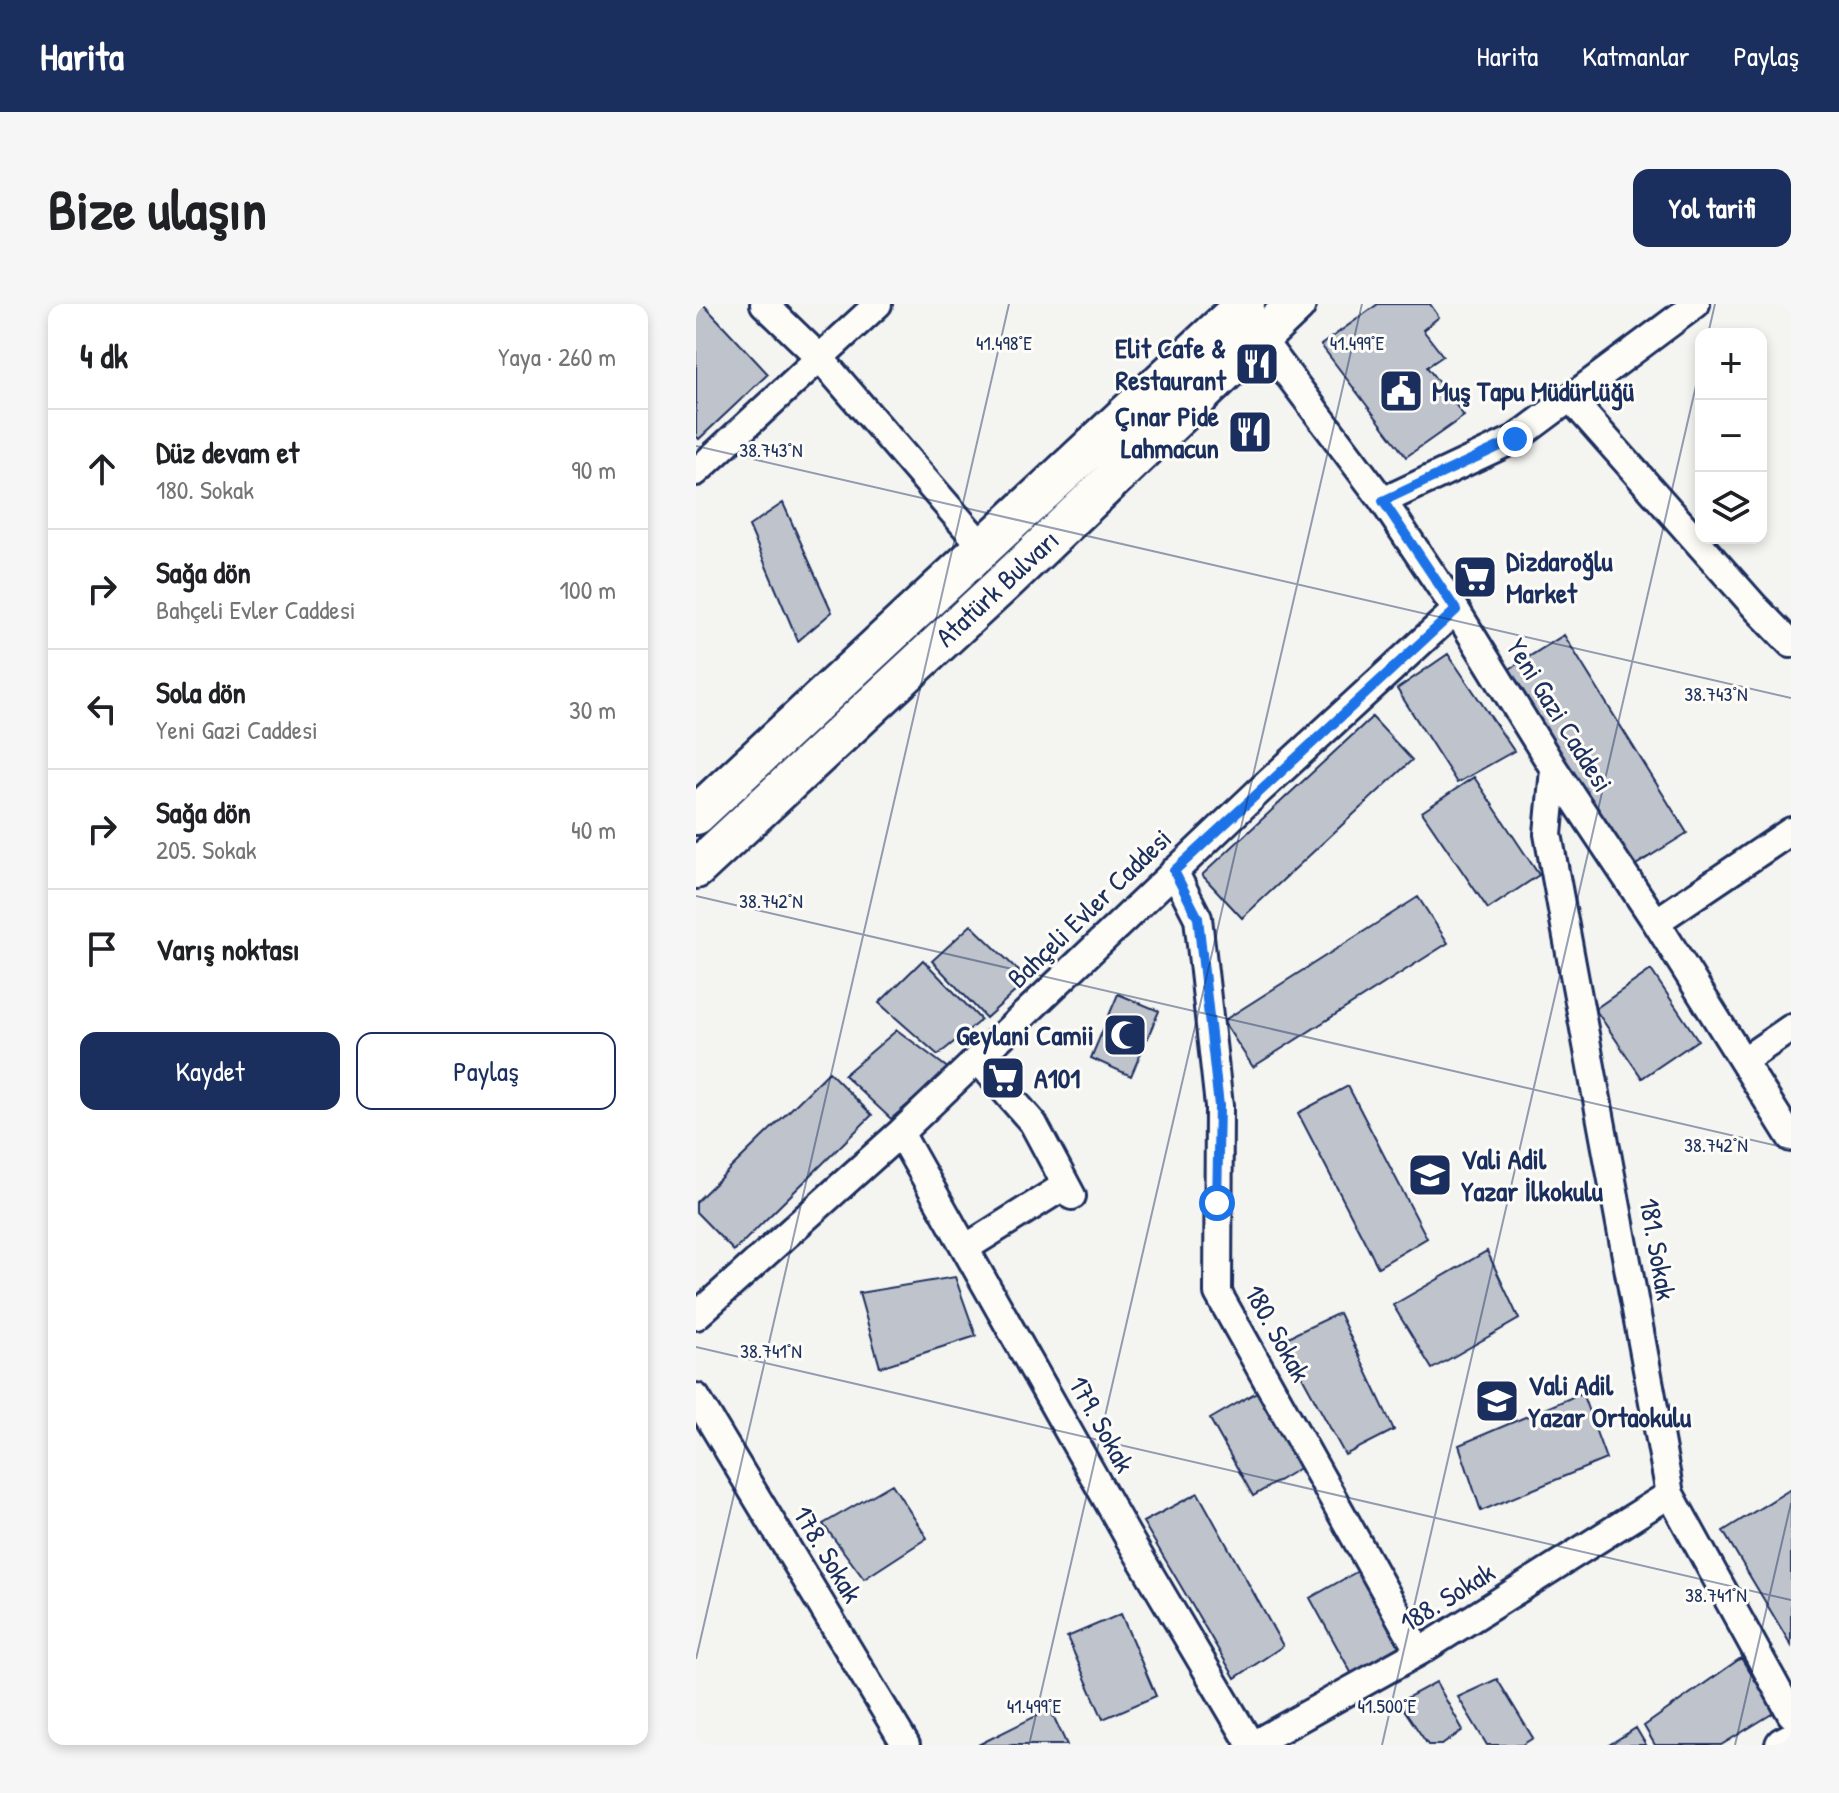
<!DOCTYPE html>
<html lang="tr">
<meta charset="utf-8">
<style>
:root{--surface:#fff;--page:#f6f6f6;--text:#202124;--muted:#757577;--line:#e0e0e0;--accent:#1b2f5e}
body{margin:0;font-family:"Patrick Hand",sans-serif;background:var(--page);color:var(--text)}
.controls{position:absolute;right:24px;top:24px;display:grid;overflow:hidden;border-radius:16px;box-shadow:0 4px 12px #0003}
.controls button{width:72px;height:72px;display:grid;place-items:center;padding:0;border:0;border-bottom:2px solid var(--line);background:var(--surface);color:var(--text);font:40px sans-serif}
.stop{position:absolute;width:24px;height:24px;margin:-18px;border:6px solid #1a73e8;border-radius:50%;background:#fff}
.stop.end{background:#1a73e8;border-color:#fff;box-shadow:0 2px 8px #0008}
.list{margin:0;padding:0;list-style:none}
h2{display:flex;justify-content:space-between;align-items:center;height:104px;margin:0;padding:0 32px;font-size:34px}
h2 small{font-size:26px;font-weight:400;color:var(--muted)}
.list li{display:grid;grid-template-columns:52px 1fr auto;gap:24px;align-items:center;box-sizing:border-box;height:120px;padding:0 32px;border-top:2px solid var(--line)}
.list b{display:block;font-size:30px;white-space:nowrap}
.list p{margin:0;font-size:26px;white-space:nowrap;color:var(--muted)}
.list em{font-size:26px;font-style:normal;color:var(--muted)}
.actions{display:flex;gap:16px;padding:24px 32px}
.actions a{flex:1;padding:18px 0;border:2px solid var(--accent);border-radius:16px;text-align:center;font-size:28px;color:var(--accent)}
.actions .main{background:var(--accent);color:#fff}
.icon{flex:none;width:44px;height:44px;fill:none;stroke:currentColor;stroke-width:2;stroke-linecap:round;stroke-linejoin:round}
.map{position:relative;flex:none;width:1095px;height:1441px;overflow:hidden;border-radius:16px}
header{display:flex;align-items:center;gap:48px;box-sizing:border-box;height:112px;padding:0 40px;background:var(--accent);color:#fff}
header strong{font-size:38px}
nav{display:flex;gap:44px;margin-inline-start:auto;font-size:28px}
.intro{display:flex;align-items:center;justify-content:space-between;box-sizing:border-box;height:192px;padding:0 48px}
h1{margin:0;font-size:56px}
.button{padding:20px 36px;border-radius:16px;background:var(--accent);color:#fff;font-size:28px;font-weight:700}
main{display:flex;gap:48px;padding:0 48px}
aside{flex:1;background:var(--surface);border-radius:16px;box-shadow:0 4px 12px #0003}
.map>svg:first-child{display:block}
</style>
<header>
<strong>Harita</strong>
<nav><a>Harita</a><a>Katmanlar</a><a>Paylaş</a></nav>
</header>
<div class="intro"><h1>Bize ulaşın</h1><a class="button">Yol tarifi</a></div>
<main>
<aside>
<h2>4 dk<small>Yaya · 260 m</small></h2>
<ul class="list">
<li><svg class="icon" aria-label="ahead" viewBox="0 0 24 24"><path d="M12 20V5M6 11l6-6 6 6"/></svg><div><b>Düz devam et</b><p>180. Sokak</p></div><em>90 m</em></li>
<li><svg class="icon" aria-label="right" viewBox="0 0 24 24"><path d="M7 20v-9h11M14 6l5 5-5 5"/></svg><div><b>Sağa dön</b><p>Bahçeli Evler Caddesi</p></div><em>100 m</em></li>
<li><svg class="icon" aria-label="left" viewBox="0 0 24 24"><path d="M17 20v-9H6M10 6l-5 5 5 5"/></svg><div><b>Sola dön</b><p>Yeni Gazi Caddesi</p></div><em>30 m</em></li>
<li><svg class="icon" aria-label="right" viewBox="0 0 24 24"><path d="M7 20v-9h11M14 6l5 5-5 5"/></svg><div><b>Sağa dön</b><p>205. Sokak</p></div><em>40 m</em></li>
<li><svg class="icon" aria-label="arrive" viewBox="0 0 24 24"><path d="M6 21V4h12l-3 4 3 4H6"/></svg><div><b>Varış noktası</b></div></li>
</ul>
<div class="actions"><a class="main">Kaydet</a><a>Paylaş</a></div>
</aside>
<div class="map">
<svg width="1095" height="1441" viewBox="0 0 1095 1441">
<rect width="100%" height="100%" fill="#f4f4f1"/>
<filter id="ink" filterUnits="userSpaceOnUse"><feTurbulence type="fractalNoise" baseFrequency=".0125" numOctaves="2"/><feDisplacementMap in="SourceGraphic" scale="16" xChannelSelector="R" yChannelSelector="G"/><feConvolveMatrix kernelMatrix="1 2 1 2 8 2 1 2 1" color-interpolation-filters="sRGB"/></filter>
<g filter="url(#ink)">
<!-- building -->
<path fill="#bfc3cc" stroke="#1b2f5e" stroke-width="2" d="M0,0H7L72,70L3,135L0,132Z
M682,0H734L743,13L727,26L747,52L731,63L768,112L710,153L625,41Z
M87,199L136,308L102,337L53,222Z
M868,331L991,529L930,567L807,369Z
M752,350L818,447L761,479L701,385Z
M676,413L716,456L546,614L506,571Z
M778,473L843,571L792,605L726,508Z
M722,593L752,639L557,763L527,717Z
M275,621L332,676L290,714L236,657Z
M227,656L285,716L242,751L183,699Z
M955,666L1002,736L946,774L899,705Z
M422,690L463,707L435,772L395,754Z
M201,726L253,765L195,815L148,771Z
M133,768L176,811L38,947L0,908V898Z
M652,782L731,934L682,963L602,809Z
M791,947L823,1015L736,1065L697,1001Z
M259,973L280,1032L184,1063L163,989Z
M643,1009L698,1126L649,1151L586,1036Z
M566,1085L607,1162L557,1192L514,1115Z
M886,1089L910,1155L785,1207L763,1141Z
M196,1180L231,1234L168,1275L127,1220Z
M1095,1185V1341L1027,1227Z
M502,1189L587,1342L539,1374L447,1218Z
M664,1266L705,1341L657,1372L614,1294Z
M425,1310L460,1392L407,1415L371,1333Z
M1045,1354L1079,1408L1025,1441H959L948,1422Z
M801,1375L837,1434L826,1441H791L762,1393Z
M740,1378L767,1426L746,1441H732L703,1398Z
M354,1405L371,1441H282Z
M940,1424L950,1441H913Z"/>
<g fill="none" stroke-linecap="round" stroke-linejoin="round">
<!-- minor casing -->
<g stroke="#1b2f5e" stroke-width="32">
<path id="minor" d="M68,0L124,54L286,242
M564,33L687,197L760,306L858,465L960,618L1095,834
M874,94L1060,304L1095,340
M0,168L182,0
M687,197L819,135L1000,0
M858,465L852,530L974,1190L1095,1410
M478,567L502,614L523,802L522,989L723,1348
M960,618L1095,527
M281,755L337,819L376,892
M1047,757L1095,724
M204,829L432,1233L555,1441
M271,943L370,881
M0,1012L204,829L562,488L760,306
M0,1093L210,1441
M556,1441L723,1348L974,1190"/>
</g>
<!-- tertiary casing -->
<g stroke="#1b2f5e" stroke-width="40">
<path id="tertiary" d="M1087,1441L1095,1437"/>
</g>
<!-- secondary casing -->
<g stroke="#1b2f5e" stroke-width="44">
<path id="secondary" d="M0,511L549,0
M0,565L311,276L600,0"/>
</g>
<!-- minor -->
<use href="#minor" stroke="#fdfcf7" stroke-width="26"/>
<!-- tertiary -->
<use href="#tertiary" stroke="#fdfcf7" stroke-width="34"/>
<!-- secondary -->
<use href="#secondary" stroke="#fdfcf7" stroke-width="38"/>
</g>
</g>
<g fill="none" stroke-linecap="round" stroke-linejoin="round" filter="url(#ink)">
<!-- route -->
<path stroke="#1a73e8" stroke-width="10" d="M521,899L523,802L502,614L478,567L760,306L687,197L819,135"/>
</g>
<!-- ticks -->
<path fill="none" stroke="#1b2f5e" stroke-width="2" stroke-opacity="0.45" d="M1012,30L1019,0M0,142L1095,394M0,592L1095,845M0,1043L1095,1296M0,1355L313,0M333,1441L666,0M686,1441L1005,60M1039,1441L1095,1199"/>
<!-- icons -->
<defs>
<g id="restaurant-square" transform="scale(2.3)"><rect x="-9" y="-9" width="18" height="18" rx="4" fill="#1b2f5e" stroke="#fdfcf7"/><path d="M-5-6h1v4h1v-4h1v4h1v-4h1v5L-1.5 .5V6h-2V.5L-5-1ZM5-6V6H3V1.5H1.5Q1.5-4 5-6Z" fill="#fff"/></g>
<g id="civic-square" transform="scale(2.3)"><rect x="-9" y="-9" width="18" height="18" rx="4" fill="#1b2f5e" stroke="#fdfcf7"/><path d="M-.6-6.5H3V-4.5H.6V-3L4-1V1h2V6H-6V1h2V-1L-.6-3ZM-1.2 2.5V6h2.4V2.5Z" fill="#fff"/></g>
<g id="supermarket-square" transform="scale(2.3)"><rect x="-9" y="-9" width="18" height="18" rx="4" fill="#1b2f5e" stroke="#fdfcf7"/><path d="M-6-5.5h2.5l.6 2H6L4.5 2H-2.5L-4.4-4H-6ZM-1.5 3.2a1.3 1.3 0 1 0 .1 0ZM3 3.2a1.3 1.3 0 1 0 .1 0Z" fill="#fff"/></g>
<g id="mosque-square" transform="scale(2.3)"><rect x="-9" y="-9" width="18" height="18" rx="4" fill="#1b2f5e" stroke="#fdfcf7"/><path d="M3.5-4.9A6 6 0 1 0 3.5 4.9A5 5 0 1 1 3.5-4.9Z" fill="#fff"/></g>
<g id="school-square" transform="scale(2.3)"><rect x="-9" y="-9" width="18" height="18" rx="4" fill="#1b2f5e" stroke="#fdfcf7"/><path d="M0-5L7-2L0 1L-7-2ZM-4 1L0 2.5L4 1V4Q0 6-4 4Z" fill="#fff"/></g>
</defs>
<g fill-rule="evenodd">
<use href="#restaurant-square" x="561" y="60"/>
<use href="#civic-square" x="705" y="87"/>
<use href="#restaurant-square" x="554" y="128"/>
<use href="#supermarket-square" x="779" y="273"/>
<use href="#mosque-square" x="429" y="731"/>
<use href="#supermarket-square" x="307" y="774"/>
<use href="#school-square" x="734" y="871"/>
<use href="#school-square" x="801" y="1097"/>
</g>
<g text-anchor="middle" dominant-baseline="central" stroke-width="6" stroke-linejoin="round" paint-order="stroke">
<!-- poi labels -->
<g font-size="28" font-weight="bold" fill="#1b2f5e" stroke="#fdfcf7" text-anchor="start">
<text x="530" y="44" text-anchor="end">Elit Cafe &amp;<tspan x="530" dy="32">Restaurant</tspan></text>
<text x="736" y="87">Muş Tapu Müdürlüğü</text>
<text x="523" y="112" text-anchor="end">Çınar Pide<tspan x="523" dy="32">Lahmacun</tspan></text>
<text x="810" y="257">Dizdaroğlu<tspan x="810" dy="32">Market</tspan></text>
<text x="398" y="731" text-anchor="end">Geylani Camii</text>
<text x="338" y="774">A101</text>
<text x="765" y="855">Vali Adil<tspan x="765" dy="32">Yazar İlkokulu</tspan></text>
<text x="832" y="1081">Vali Adil<tspan x="832" dy="32">Yazar Ortaokulu</tspan></text>
</g>
<!-- street labels -->
<g font-size="28" fill="#1b2f5e" stroke="#fdfcf7">
<text transform="translate(301 284) rotate(-43)">Atatürk Bulvarı</text>
<text transform="translate(864 411) rotate(58)">Yeni Gazi Caddesi</text>
<text transform="translate(393 604) rotate(-44)">Bahçeli Evler Caddesi</text>
<text transform="translate(962 945) rotate(80)">181. Sokak</text>
<text transform="translate(582 1029) rotate(61)">180. Sokak</text>
<text transform="translate(406 1120) rotate(61)">179. Sokak</text>
<text transform="translate(132 1250) rotate(59)">178. Sokak</text>
<text transform="translate(751 1293) rotate(-32)">188. Sokak</text>
</g>
</g>
<g font-size="20" text-anchor="middle" fill="#1b2f5e" stroke="#fdfcf7" stroke-width="6" stroke-linejoin="round" paint-order="stroke">
<text x="308" y="46">41.498°E</text>
<text x="661" y="46">41.499°E</text>
<text x="75" y="153">38.743°N</text>
<text x="1020" y="397">38.743°N</text>
<text x="75" y="604">38.742°N</text>
<text x="1020" y="848">38.742°N</text>
<text x="75" y="1054">38.741°N</text>
<text x="1020" y="1298">38.741°N</text>
<text x="338" y="1409">41.499°E</text>
<text x="691" y="1409">41.500°E</text>
</g>
</svg>
<div class="controls">
<button>+</button>
<button>−</button>
<button><svg class="icon" aria-label="layers" viewBox="0 0 24 24"><path d="M12 4l9 5-9 5-9-5zM3 14l9 5 9-5"/></svg></button>
</div>
<div class="stop" style="left:521px;top:899px"></div>
<div class="stop end" style="left:819px;top:135px"></div>
</div>
</main>
